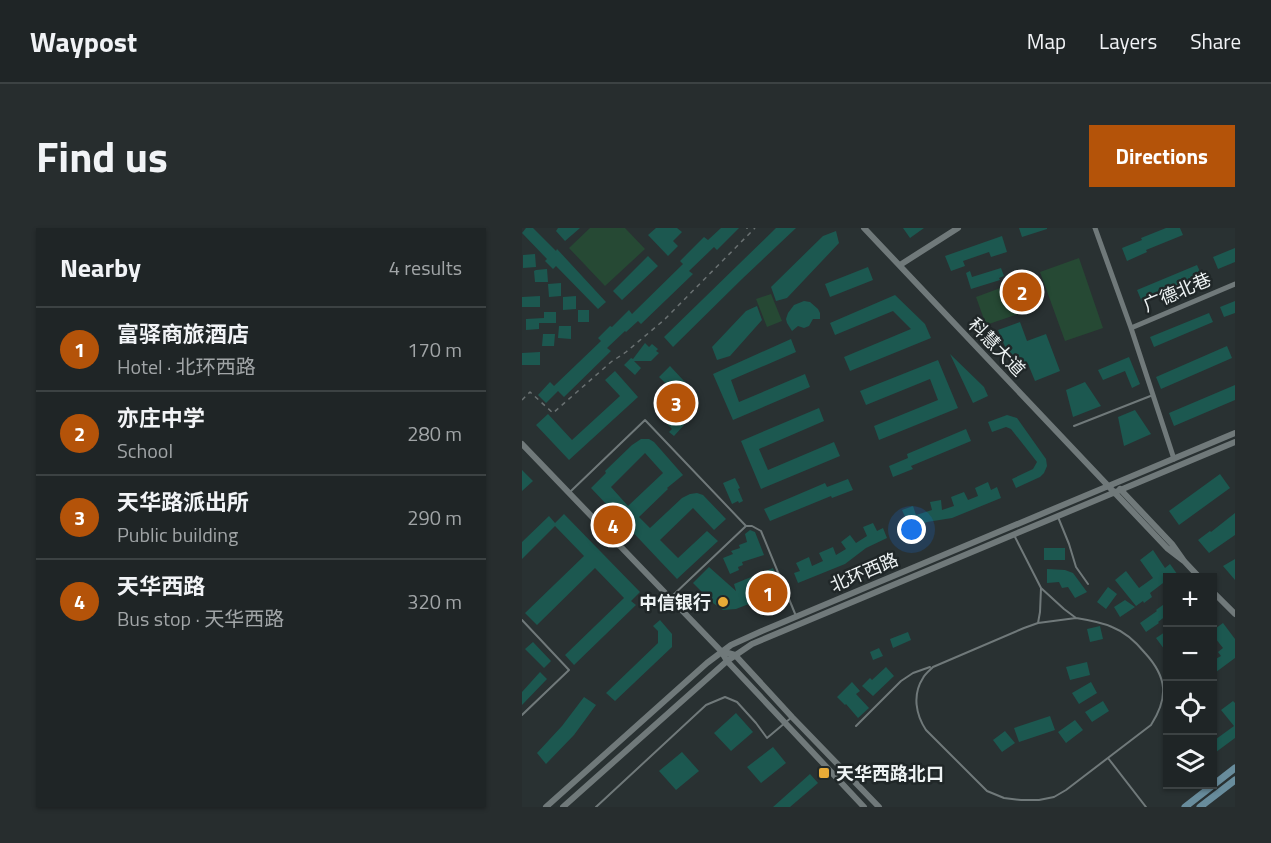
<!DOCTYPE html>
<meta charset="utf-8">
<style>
:root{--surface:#1f2526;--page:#272d2e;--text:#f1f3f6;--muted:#a1a5a7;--line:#3c4243;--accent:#b45309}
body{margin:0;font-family:"Titillium Web","Noto Sans SC",sans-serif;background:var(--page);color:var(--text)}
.controls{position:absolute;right:18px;bottom:18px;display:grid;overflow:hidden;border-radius:0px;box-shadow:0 2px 4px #0004}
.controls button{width:54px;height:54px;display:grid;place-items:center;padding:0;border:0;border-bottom:2px solid var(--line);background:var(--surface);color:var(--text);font:30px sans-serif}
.you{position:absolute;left:390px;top:302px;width:21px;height:21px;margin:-15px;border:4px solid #fff;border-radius:50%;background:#1a73e8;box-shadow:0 0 0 9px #1a73e833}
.badge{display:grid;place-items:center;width:39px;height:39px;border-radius:50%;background:var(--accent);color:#fff;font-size:20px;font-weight:700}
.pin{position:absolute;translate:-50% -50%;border:3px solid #fff;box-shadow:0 2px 6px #0006}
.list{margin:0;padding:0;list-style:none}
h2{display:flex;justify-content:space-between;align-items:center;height:78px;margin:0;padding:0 24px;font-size:26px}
h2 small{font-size:20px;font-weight:400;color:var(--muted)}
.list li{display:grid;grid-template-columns:39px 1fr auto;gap:18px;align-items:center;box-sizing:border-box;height:84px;padding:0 24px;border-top:2px solid var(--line)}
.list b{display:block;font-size:22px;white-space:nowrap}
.list p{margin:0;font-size:20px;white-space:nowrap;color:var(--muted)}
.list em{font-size:20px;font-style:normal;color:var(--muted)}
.icon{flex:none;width:33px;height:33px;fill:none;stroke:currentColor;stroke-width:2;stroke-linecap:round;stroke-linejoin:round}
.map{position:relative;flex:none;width:713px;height:579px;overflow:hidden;border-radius:0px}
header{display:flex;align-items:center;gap:36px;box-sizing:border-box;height:84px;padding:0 30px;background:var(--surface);border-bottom:2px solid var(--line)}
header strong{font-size:28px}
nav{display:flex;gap:33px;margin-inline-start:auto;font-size:21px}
.intro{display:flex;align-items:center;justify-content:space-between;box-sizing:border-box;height:144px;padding:0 36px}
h1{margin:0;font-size:42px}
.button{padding:15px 27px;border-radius:0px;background:var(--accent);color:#fff;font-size:21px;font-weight:700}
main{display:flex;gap:36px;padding:0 36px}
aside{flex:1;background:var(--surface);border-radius:0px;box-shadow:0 2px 4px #0004}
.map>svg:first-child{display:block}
</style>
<header>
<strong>Waypost</strong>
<nav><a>Map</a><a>Layers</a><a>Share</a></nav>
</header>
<div class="intro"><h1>Find us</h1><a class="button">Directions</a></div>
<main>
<aside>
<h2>Nearby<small>4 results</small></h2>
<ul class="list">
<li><span class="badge">1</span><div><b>富驿商旅酒店</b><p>Hotel · 北环西路</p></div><em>170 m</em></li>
<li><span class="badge">2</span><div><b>亦庄中学</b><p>School</p></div><em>280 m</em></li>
<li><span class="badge">3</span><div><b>天华路派出所</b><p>Public building</p></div><em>290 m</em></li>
<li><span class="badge">4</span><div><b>天华西路</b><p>Bus stop · 天华西路</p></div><em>320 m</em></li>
</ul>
</aside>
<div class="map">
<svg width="713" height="579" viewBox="0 0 713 579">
<rect width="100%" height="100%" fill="#293132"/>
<!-- green -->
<path fill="#264934" d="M68,0H103L123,21L83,58L47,20Z
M557,30L581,100L543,113L518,44Z
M500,52L511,81L464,97L454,69Z
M249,66L260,93L245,99L234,71Z"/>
<!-- building -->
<path fill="#1c5850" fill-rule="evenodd" d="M4,0H11L34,23L35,21L84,74L76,81L34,38L31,41L23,33L25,31L0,5Z
M36,0H58L43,13L34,3Z
M134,0H155L160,4L151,13L156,18L146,28L126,7Z
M199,0H217L195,22L192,19L167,43L171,46L119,96L116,93L104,104L103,103L85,120L89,123L42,169L36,163L24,175L16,167L28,154L32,158L79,113L76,110L88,98L90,99L107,82L110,86L161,36L158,33L182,9L186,12Z
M254,0H274L220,51L151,119L142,109Z
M381,0H402L388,10Z
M497,0H525V1L500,9Z
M644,0H658L661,7L624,22L625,24L605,33L600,20L620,12L619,10Z
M314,3L317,15L265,70L254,73L249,59L301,8Z
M480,8L485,24L469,29L467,24L441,33L443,38L429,43L423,28Z
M713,20V34L696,41L691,29Z
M13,26L14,39L1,40V27Z
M126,28L136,38L100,72L91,63Z
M675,37L680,48L620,74L615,62Z
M346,39L351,52L308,69L303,56Z
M479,40L482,48L477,50L478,52L449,61L444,45L448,43L450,49Z
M25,41L26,54H13L12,43L14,42Z
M39,55V68L27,69L26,56Z
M373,67L403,96L409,110L328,143L322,129L389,101L371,83L313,107L308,95Z
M18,68V79H0V69Z
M54,68V81L41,82V69Z
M282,73L288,74L296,81L298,85V91H291L287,98L282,100L276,98L270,103L265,95L264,91L266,85L272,77Z
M713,73V85L702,89L698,79Z
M235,78L240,92L208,128L195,132L190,119L224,83Z
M56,82H67V94H56Z
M22,84H34V95H17V101L4,102V91L22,90Z
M687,85L691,94L632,119L628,109Z
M498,94L505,113L524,106L538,143L513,153L506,136L499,138L484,121L476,102Z
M37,98H49V111L36,110Z
M21,106H33L32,118H20Z
M269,111L274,124L209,152L217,174L283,146L288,159L211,192L191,146Z
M123,115L127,119L130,116L136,121L134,123L137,125L129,133H112L119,140L113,147L102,137L109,130L111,131Z
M705,118L710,130L639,161L634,149Z
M18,124V137H0V125Z
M428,126L462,159L466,168L451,175Z
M607,129L618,156L610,160L603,143L581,152L576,142Z
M416,132L436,180L357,212L352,198L416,172L408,151L344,177L338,163Z
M148,138L176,168L154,190L162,197L152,208L147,204L150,201L136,186L156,167L137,149Z
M93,143L116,169L47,232L14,197L26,186L50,212L98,168L83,152Z
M563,154L579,178L551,189L544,162Z
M713,157V172L652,198L647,185Z
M297,180L302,193L237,221L246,242L312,214L318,228L239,261L219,213Z
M613,182L629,206L602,218L596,189Z
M485,187L495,190L524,231L525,238L522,245L518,249L494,260L490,251L511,241L515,234L489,201L484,199L470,204L466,194Z
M444,201L449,213L389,238L391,241L371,249L367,238L386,230L385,226Z
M119,211H127L132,214L161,247L145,260L146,261L117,289L128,300L160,270L168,266L175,265L181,267L204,291L192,302L171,280L138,312L156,330L185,303L196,313L155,351L69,260L84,245L83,243L110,217ZM123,225L141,245L106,278L89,259Z
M0,242L11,253L0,263Z
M698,246L708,260L657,297L647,283Z
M213,250L218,260L216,261L221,273L217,275L216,273L210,276L201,255Z
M326,251L331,262L310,270L309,268L248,293L242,281L303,255L305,259Z
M466,254L469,262L475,259L479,270L430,290L405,294L383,303L378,292L384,291L380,282L391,278L394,287L410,282L408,274L419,272L420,282L432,278L429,269L442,264L446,272L456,268L453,260Z
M713,285V307L687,325L676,312L688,303L689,304Z
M42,286L118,364L109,373L114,377L52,437L43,427L102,370L73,340L15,397L3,385L62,328L33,298L0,331V314L27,288L33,295Z
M351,295L355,303L361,300L365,310L344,320L323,336L276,355L272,345L278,343L274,335L287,329L290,338L301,333L297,325L311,319L314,327L324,321L319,314L328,307L334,315L345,308L341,299Z
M228,302L233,304L242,327L220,334L221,337L216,339L217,342L208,346L201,330L211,326L209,323L218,320L217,317L225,314L223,306Z
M522,320H543V332H522Z
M631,322L643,340L648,336L658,350H645V352L628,365L630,369L622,375L621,373L614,378L593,352L604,343L617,360L631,350L618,332Z
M713,331V352L701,338Z
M187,339L214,363L212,356L251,340L260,363L214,381L201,382L191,375L171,355Z
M525,341L543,342L551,345L565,364L553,370L546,359L540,360L537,354L525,355Z
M586,359L595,366L584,381L575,374Z
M603,372L613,379L598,389L592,379Z
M645,374V387L636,394L637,395L624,404L618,395L635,383L634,382Z
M138,392L150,406V419L93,473L84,465L136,415V403L131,398Z
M701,395L713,411V430L690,447V433L699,428L696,424L701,420L690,406V403Z
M578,398L581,411L568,414L565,401Z
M386,404L389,412L371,420L368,411Z
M643,404L645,407V425L634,410Z
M11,414L29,433L22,440L3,421Z
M357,420L361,428L351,432L348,424Z
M565,434L568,447L548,452L544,439Z
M364,439L372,448L351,468L340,458L348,450L350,452Z
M18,444L25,451L0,477V464Z
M330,454L338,463L334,466L347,480L336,490L324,476L323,477L315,469Z
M569,454L575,465L557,476L550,465Z
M62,469L74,477L52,507L24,536L15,525L40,498Z
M581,473L587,483L570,494L563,484Z
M711,473L713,475V510L690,527V514L712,498L699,482Z
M214,485L231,504L209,523L192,505Z
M528,488L533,502L497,514L492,500Z
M553,492L561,502L544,515L536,504Z
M483,503L493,515L480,524L471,512Z
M251,519L264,535L239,555L225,539Z
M160,524L177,543L154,562L137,543Z
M288,546L296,555L268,579H251Z"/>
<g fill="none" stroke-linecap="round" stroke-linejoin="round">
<!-- path -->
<path stroke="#6a7172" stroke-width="1.5" stroke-dasharray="4.5 4.5" stroke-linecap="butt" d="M224,0H226
M0,172L8,164L31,185L89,134L104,124L142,92L233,0"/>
<!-- service -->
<path stroke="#70797a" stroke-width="2" d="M552,198L631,167
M49,263L123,192L224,298H230L239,303L274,388
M536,289L547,316L554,339L566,356
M492,307L519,360
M148,370L224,298
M554,390C566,392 579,394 590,399C603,404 614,414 623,425C645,449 647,469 629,497L544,562L532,569L517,572H499L482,570L465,563L404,502C394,487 390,467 401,450C403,446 408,442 411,439L502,400L516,395Z
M0,392L47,442L0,487
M516,395L518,384L519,360L542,381L554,390
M334,498L379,453L391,445L408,439
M586,530L624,579
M74,579L184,477L203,469L215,474L234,495L245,510L270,489"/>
<!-- minor -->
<path stroke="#70797a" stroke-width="5" d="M573,0L609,100L652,231
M609,100L713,56"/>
<!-- tertiary -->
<path stroke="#70797a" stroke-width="6" d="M342,0L645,320L662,333
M378,37L436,0
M0,216L199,423L205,433L342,579
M598,261L650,316L662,333L678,350
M690,363L713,386
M199,423L213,427L270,489L357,579
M24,579L185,435L209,417L240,403L713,205
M41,579L205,433L230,416L713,214"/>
<!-- secondary -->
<path stroke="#688c9c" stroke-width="7" d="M663,579L713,540
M678,579L713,552"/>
</g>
<!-- markers -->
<g fill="#e8ab37" stroke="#202728" stroke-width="2">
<circle cx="201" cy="374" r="6"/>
<rect x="296" y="539" width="12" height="12" rx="3"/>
</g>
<g text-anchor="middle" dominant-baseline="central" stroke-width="5" stroke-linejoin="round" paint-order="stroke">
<!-- street labels -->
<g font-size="18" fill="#eef3f4" stroke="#202728">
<text transform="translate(655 64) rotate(-23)">广德北巷</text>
<text transform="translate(475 119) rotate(46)">科慧大道</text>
<text transform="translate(342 344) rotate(-23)">北环西路</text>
</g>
<!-- poi labels -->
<g font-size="18" font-weight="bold" fill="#eef3f4" stroke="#202728" text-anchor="end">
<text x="189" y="374">中信银行</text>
<text x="314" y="545" text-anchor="start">天华西路北口</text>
</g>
</g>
</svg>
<div class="controls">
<button>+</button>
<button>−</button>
<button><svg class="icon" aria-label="locate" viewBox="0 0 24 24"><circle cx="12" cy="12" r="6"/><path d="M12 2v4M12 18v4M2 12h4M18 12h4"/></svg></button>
<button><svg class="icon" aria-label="layers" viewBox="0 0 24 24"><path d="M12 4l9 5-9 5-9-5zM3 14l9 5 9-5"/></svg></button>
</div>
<div class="you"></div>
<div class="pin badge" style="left:246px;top:365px">1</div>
<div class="pin badge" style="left:500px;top:64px">2</div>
<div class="pin badge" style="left:154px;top:175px">3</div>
<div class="pin badge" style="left:91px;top:297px">4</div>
</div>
</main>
